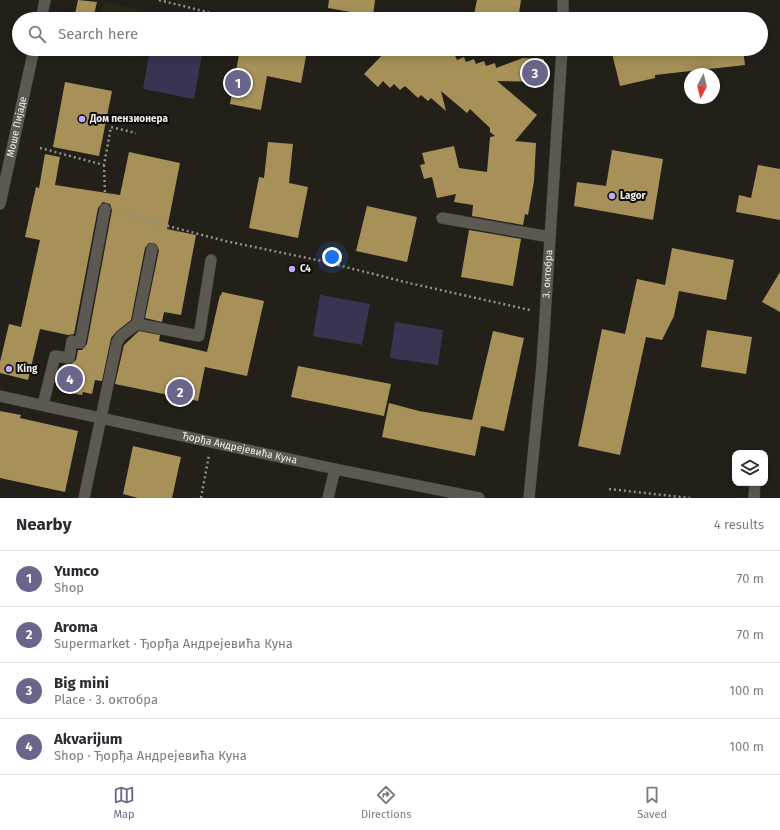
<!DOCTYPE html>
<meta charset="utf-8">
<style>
:root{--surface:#fff;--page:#f7f7f7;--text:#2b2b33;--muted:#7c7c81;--line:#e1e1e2;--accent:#6a658b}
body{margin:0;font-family:"Fira Sans",sans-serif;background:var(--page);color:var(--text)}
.controls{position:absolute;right:12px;bottom:12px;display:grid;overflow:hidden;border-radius:8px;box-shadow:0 2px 10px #0003}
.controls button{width:36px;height:36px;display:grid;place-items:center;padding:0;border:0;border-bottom:1px solid var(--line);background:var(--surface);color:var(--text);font:20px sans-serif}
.compass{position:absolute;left:684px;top:68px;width:36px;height:36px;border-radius:50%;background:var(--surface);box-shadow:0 2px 10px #0003;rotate:187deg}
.you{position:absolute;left:332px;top:257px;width:14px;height:14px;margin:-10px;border:3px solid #fff;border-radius:50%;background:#1a73e8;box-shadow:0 0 0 6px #1a73e833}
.badge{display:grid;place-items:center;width:26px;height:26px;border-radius:50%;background:var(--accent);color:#fff;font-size:13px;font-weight:700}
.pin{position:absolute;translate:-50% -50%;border:2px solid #fff;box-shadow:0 1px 4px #0006}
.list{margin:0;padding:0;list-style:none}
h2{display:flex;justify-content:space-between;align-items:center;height:52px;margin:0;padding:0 16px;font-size:17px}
h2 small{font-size:13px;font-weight:400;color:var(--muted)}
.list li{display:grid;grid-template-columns:26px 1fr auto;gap:12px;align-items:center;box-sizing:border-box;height:56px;padding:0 16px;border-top:1px solid var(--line)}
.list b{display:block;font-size:15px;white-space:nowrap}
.list p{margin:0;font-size:13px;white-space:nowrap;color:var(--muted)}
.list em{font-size:13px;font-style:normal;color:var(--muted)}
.icon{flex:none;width:22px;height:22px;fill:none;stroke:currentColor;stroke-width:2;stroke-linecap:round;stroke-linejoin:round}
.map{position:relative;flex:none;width:780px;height:498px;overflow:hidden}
.search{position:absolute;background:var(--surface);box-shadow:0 2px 10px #0003;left:12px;right:12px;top:12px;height:44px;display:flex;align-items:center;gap:10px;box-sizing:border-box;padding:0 14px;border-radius:22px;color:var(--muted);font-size:15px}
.sheet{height:276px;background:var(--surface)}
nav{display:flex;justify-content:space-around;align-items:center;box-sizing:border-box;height:56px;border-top:1px solid var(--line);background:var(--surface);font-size:11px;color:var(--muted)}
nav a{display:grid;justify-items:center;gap:2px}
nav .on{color:var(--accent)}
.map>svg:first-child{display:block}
</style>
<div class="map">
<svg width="780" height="498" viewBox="0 0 780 498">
<rect width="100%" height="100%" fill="#222019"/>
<!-- built -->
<path fill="#2c271b" d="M104,2L146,12L144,19H100Z
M93,49H137L135,59Z"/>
<!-- green -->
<path fill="#393451" d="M150,49H203L194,99L143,89Z
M320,295L370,304L362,345L313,336Z
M395,322L443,330L438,365L390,358Z"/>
<!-- building -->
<path fill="#a79159" d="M78,0L97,2L93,19H74Z
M329,0H375L373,16L328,8Z
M477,0H521L518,19H473Z
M240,49H295L307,51L301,83L267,76L261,110L230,104Z
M388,49H452L457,60L464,57L466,62L474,59L476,64L484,61L486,66L495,63L496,68L523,58L544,59L543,82L497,81L537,115L515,141L536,143L534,181L528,215L525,214L523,225L472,216L473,205L454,202L456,194L437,198L432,177L424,179L420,165L425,164L422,153L454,146L459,168L487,172L490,137L495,136L490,132V128L470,109L467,113L441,91L446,111L431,98L428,101L421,95L418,98L405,86L400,90L394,84L390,88L383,81L378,87L364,74Z
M611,49H743L745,65L655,75V78L620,86Z
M65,82L112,91L99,156L53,147Z
M268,142L293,144L289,183L308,187L298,238L249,228L259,177L264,178Z
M612,150L663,159L653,220L574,206L577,182L606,186Z
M129,152L180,163L167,229L196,235L181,315L164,312L162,322L145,318L159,250L156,244L149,243L145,248L131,320L117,331L111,338L102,381L95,380L92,394L83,392L82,395L66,392L71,364L76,360L78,350H82L87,344L112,210L110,204L103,202L98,208L74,334L68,335L40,329L28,380L0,373V362L9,324L21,327L40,240L25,237L36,187L39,188L45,154L60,157L55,185L120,195Z
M758,165L780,169V220L736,212L739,195L751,198Z
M367,206L417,217L407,262L356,251Z
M469,230L521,239L513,286L461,277Z
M672,248L734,260L726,300L679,291L674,316L662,340L646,337L620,455L578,446L602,329L625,334L637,279L665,285Z
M780,272V312L762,302Z
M222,292L264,301L247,376L205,367L198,401L115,384L124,345L139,331L160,335L159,341L207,352L220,295L221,296Z
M707,330L752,337L746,374L701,367Z
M493,331L524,338L504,431L481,426L475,456L382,437L389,403L419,411L472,420Z
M298,366L391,384L384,416L291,397Z
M0,411L21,415L20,418L78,431L65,492L0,478Z
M133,446L181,457L172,498H138L123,494Z"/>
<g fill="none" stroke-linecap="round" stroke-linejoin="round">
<!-- service casing -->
<g stroke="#3e3b37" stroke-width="12">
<path id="service" d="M442,218L550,237
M137,324L199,336L211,260
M43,405L55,356L69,358L72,341L80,343L105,209
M84,498L117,342L121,336L137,324L152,249
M328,498L335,469"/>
</g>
<!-- minor casing -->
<g stroke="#3e3b37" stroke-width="12">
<g id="minor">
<path d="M563,0V19"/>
<path id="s1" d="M0,396L335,469L479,498"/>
<path id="s2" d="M529,498L542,365L562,49"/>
<path d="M754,498L755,483"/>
</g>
</g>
<!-- tertiary casing -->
<g stroke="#3e3b37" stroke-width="12">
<g id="tertiary">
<path d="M41,19L45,0"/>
<path id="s3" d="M0,204L34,49"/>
</g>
</g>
<!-- path -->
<path stroke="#92908a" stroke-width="2.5" stroke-dasharray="2 3" stroke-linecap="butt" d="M159,0L227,17
M40,148L104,165L111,127L136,133
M104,165L105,194
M119,213L225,241L322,261L409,283L530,310
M609,489L690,498
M201,498L209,455"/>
<!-- service -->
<use href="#service" stroke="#5c5952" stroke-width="11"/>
<!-- minor -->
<use href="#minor" stroke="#5c5952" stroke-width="11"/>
<!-- tertiary -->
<use href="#tertiary" stroke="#5c5952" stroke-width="11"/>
</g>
<!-- markers -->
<g fill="#b8abf7" stroke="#0b0a07" stroke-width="1.5">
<circle cx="82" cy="119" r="4"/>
<circle cx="612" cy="196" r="4"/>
<circle cx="292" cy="269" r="4"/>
<circle cx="9" cy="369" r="4"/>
</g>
<g text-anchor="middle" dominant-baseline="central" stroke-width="4" stroke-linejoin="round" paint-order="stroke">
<!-- poi labels -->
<g font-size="10" font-weight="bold" fill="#efeee9" stroke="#0b0a07" text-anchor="start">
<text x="90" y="119">Дом пензионера</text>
<text x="620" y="196">Lagor</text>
<text x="300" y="269">C4</text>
<text x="17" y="369">King</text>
</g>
<!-- street labels -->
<g font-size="10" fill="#efeee9" stroke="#0b0a07">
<text stroke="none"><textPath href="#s3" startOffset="79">Моше Пијаде</textPath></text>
<text stroke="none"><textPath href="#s2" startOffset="225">3. октобра</textPath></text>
<text stroke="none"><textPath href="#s1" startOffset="245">Ђорђа Андрејевића Куна</textPath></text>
</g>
</g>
</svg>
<div class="controls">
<button><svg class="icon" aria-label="layers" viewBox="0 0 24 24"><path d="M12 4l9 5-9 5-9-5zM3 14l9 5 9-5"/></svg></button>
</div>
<svg class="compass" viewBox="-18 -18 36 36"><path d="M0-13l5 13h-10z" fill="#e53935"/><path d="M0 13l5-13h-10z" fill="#7c7c81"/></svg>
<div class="you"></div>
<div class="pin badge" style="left:238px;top:83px">1</div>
<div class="pin badge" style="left:180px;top:392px">2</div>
<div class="pin badge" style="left:535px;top:73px">3</div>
<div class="pin badge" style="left:70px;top:379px">4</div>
<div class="search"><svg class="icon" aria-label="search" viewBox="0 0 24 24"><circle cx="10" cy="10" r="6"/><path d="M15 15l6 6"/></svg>Search here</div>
</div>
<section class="sheet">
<h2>Nearby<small>4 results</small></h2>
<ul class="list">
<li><span class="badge">1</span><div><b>Yumco</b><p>Shop</p></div><em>70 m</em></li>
<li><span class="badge">2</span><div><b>Aroma</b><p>Supermarket · Ђорђа Андрејевића Куна</p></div><em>70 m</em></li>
<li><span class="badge">3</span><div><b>Big mini</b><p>Place · 3. октобра</p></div><em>100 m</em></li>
<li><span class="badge">4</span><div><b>Akvarijum</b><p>Shop · Ђорђа Андрејевића Куна</p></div><em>100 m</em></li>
</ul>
</section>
<nav>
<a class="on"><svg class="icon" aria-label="map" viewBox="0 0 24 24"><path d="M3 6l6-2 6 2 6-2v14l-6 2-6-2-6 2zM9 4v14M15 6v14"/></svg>Map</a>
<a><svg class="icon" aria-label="directions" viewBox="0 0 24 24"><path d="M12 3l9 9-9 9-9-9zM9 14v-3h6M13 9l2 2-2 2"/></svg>Directions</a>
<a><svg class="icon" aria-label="saved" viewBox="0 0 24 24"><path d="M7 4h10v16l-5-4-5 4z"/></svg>Saved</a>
</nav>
